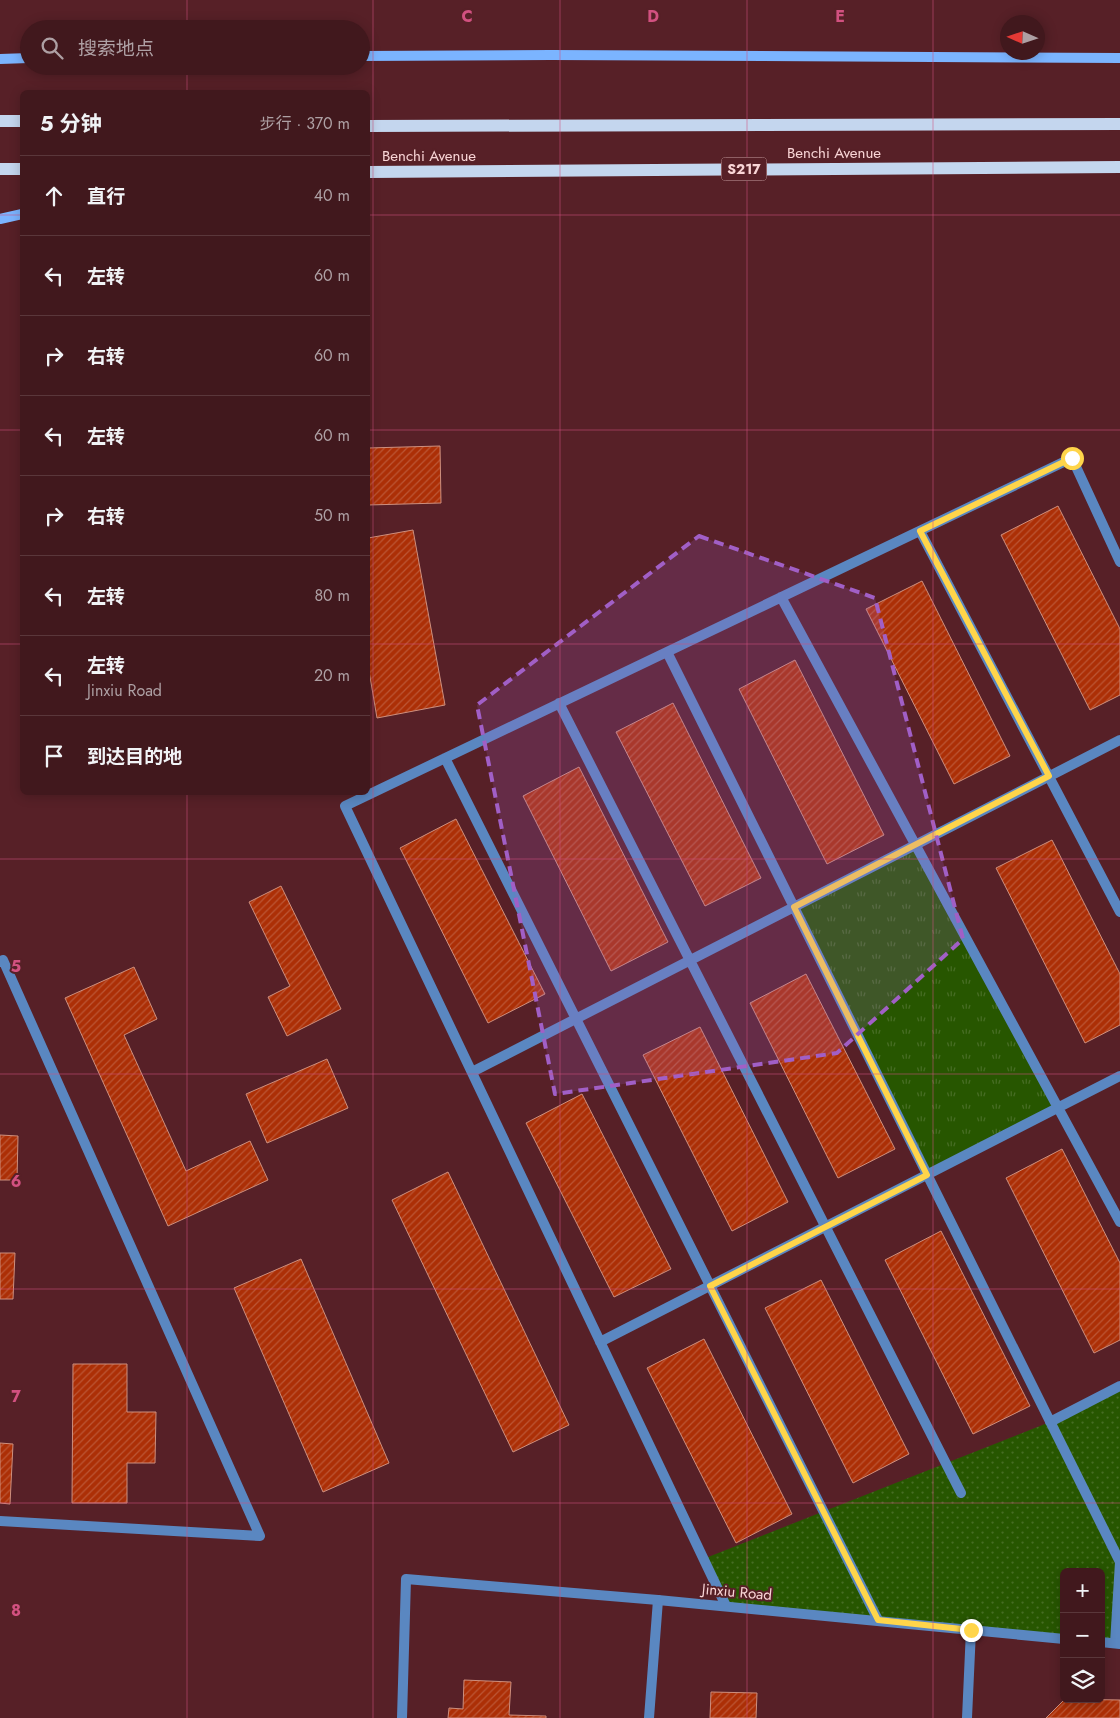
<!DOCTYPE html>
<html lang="zh">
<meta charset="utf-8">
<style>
:root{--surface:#41181d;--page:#482126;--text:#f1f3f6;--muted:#aea0a4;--line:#5a373b}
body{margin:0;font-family:Jost,"Noto Sans SC",sans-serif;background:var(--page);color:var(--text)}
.controls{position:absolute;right:15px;bottom:15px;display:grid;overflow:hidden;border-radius:8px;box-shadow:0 2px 12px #0003}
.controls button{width:45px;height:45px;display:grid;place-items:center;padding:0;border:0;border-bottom:1px solid var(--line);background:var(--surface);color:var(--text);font:25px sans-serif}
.compass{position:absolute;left:1000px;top:15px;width:45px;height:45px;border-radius:50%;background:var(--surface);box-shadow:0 2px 12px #0003;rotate:273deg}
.stop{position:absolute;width:15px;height:15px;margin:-11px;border:4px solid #ffd54a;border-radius:50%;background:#fff}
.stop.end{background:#ffd54a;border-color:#fff;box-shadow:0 1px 5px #0008}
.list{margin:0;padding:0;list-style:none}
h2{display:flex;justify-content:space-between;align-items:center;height:65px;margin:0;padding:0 20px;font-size:21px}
h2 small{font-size:16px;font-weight:400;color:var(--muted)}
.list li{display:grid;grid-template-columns:32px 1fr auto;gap:15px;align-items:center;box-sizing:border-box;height:80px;padding:0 20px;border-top:1px solid var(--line)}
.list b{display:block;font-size:19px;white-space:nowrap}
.list p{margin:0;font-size:16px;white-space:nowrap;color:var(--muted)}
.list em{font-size:16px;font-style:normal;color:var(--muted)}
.icon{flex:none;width:28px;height:28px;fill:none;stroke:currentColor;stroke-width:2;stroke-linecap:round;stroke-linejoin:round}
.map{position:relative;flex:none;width:1120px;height:1718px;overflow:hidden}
.search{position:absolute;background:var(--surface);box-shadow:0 2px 12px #0003;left:20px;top:20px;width:350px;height:55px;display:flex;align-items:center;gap:12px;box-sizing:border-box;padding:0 18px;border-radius:28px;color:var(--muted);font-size:19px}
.panel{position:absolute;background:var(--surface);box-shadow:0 2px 12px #0003;left:20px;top:90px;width:350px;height:705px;border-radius:8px}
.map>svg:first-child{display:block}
</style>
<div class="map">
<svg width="1120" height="1718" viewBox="0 0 1120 1718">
<defs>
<pattern id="grass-dots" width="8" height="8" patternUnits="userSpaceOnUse" patternTransform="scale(1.25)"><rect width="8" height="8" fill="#275600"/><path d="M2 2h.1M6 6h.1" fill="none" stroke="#476d24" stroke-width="1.8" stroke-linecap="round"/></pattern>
<pattern id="park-tufts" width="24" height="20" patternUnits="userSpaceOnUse" patternTransform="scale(1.25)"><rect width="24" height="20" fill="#275600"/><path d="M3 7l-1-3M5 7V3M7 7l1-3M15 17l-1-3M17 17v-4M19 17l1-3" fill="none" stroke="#476d24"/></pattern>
<pattern id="building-hatch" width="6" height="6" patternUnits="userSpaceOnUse" patternTransform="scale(1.25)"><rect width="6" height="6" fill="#ac2f06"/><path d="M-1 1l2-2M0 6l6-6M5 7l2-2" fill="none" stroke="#bc5635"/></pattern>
</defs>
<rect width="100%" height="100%" fill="#572027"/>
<!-- grass -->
<path fill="url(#grass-dots)" d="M1120,1386V1644L1101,1642V1572H1064V1639L726,1606L703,1559L1050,1422Z"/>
<!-- park -->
<path fill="url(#park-tufts)" d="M916,845L1058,1108L927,1175L794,907Z"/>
<!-- building -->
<path fill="url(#building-hatch)" stroke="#ce8f7e" d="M440,446L441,503L368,505V448Z
M1058,506L1120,629V695L1090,710L1001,535Z
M413,530L445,705L377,718L368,665V538Z
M922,581L1010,756L954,784L866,609Z
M795,660L884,835L827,864L739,689Z
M673,703L761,878L705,906L616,732Z
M579,767L668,942L611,971L523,796Z
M456,819L545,994L488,1023L400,848Z
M1052,840L1120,974V1025L1085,1043L996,868Z
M281,886L341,1009L287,1036L268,997L290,986L249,902Z
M134,967L157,1019L124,1035L186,1171L250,1141L268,1180L168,1226L65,998Z
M806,974L895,1149L838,1178L750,1003Z
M700,1027L788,1202L732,1231L643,1055Z
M327,1059L348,1108L267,1143L246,1094Z
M582,1094L671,1269L614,1297L526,1123Z
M0,1135L18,1136L17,1180H0Z
M1062,1149L1120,1263V1340L1094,1353L1006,1178Z
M448,1172L569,1425L513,1452L392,1200Z
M941,1231L1030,1406L973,1434L885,1260Z
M0,1253H15L13,1299H0Z
M301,1259L389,1463L323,1492L234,1288Z
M821,1280L909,1454L853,1483L765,1308Z
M704,1339L792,1514L736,1543L647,1368Z
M73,1364H127V1412H156L155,1463H127V1503H72Z
M0,1443L13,1444L10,1504L0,1503Z
M464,1680L511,1682L509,1715L546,1716V1718H448L449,1708L463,1709Z
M711,1692L757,1693L756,1718H710Z
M1065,1699L1120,1700V1718H1046Z"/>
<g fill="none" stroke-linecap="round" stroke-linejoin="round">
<!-- lane -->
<path stroke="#5a87c1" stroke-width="10" d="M920,531L1120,912
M781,597L1120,1222
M667,652L1120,1562L1115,1643
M559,703L961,1493
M445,758L878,1620
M0,962L3,960L260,1536L0,1521
M472,1072L1120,740
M600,1342L1120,1076
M1050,1422L1120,1386
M726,1606L345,806L1072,458L1120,562
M649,1718L658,1600"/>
<!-- street -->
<path stroke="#5a87c1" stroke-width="10" d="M1101,1642L1120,1644
M402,1718L406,1579L658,1600L1064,1639
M967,1718L971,1630"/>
<!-- secondary -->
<path stroke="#7bb4ff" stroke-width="10" d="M361,56L551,55L1120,58
M0,59L29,58
M0,219L22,214"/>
<!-- primary -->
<path stroke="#c4d6ee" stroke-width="12" d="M0,121H22
M368,126L1120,124
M0,169H22
M368,172L1120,167"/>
</g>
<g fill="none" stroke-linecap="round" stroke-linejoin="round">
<!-- route -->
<path stroke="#ffd54a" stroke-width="6" d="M971,1630L878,1620L710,1286L927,1175L794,907L1049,776L920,531L1072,458"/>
</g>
<!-- marked area -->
<path fill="#a15fc6" fill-opacity="0.2" stroke="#a15fc6" stroke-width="4" stroke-dasharray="10 6" stroke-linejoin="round" d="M699,536L875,598L963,939L837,1053L555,1094L477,705Z"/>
<!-- grid -->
<path fill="none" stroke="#d25180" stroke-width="1" stroke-opacity="0.55" d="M187,0V29M373,0V1718M560,0V1718M747,0V1718M933,0V1718M187,66V92M0,215H22M368,215H1120M0,430H22M368,430H1120M0,644H22M368,644H1120M187,792V1718M0,859H1120M0,1074H1120M0,1289H1120M0,1503H1120"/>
<g text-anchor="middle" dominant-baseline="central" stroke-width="4" stroke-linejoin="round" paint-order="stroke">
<!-- shield labels -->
<rect fill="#572027" stroke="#c89fa2" stroke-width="1" x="721.5" y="157.5" width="45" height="23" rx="4"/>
<g font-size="14" font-weight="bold" fill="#f9d5d6">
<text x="744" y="169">S217</text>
</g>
<!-- street labels -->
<g font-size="15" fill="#f9d5d6" stroke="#572027">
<text x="834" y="153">Benchi Avenue</text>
<text x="429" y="156">Benchi Avenue</text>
<text transform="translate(737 1592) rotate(5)">Jinxiu Road</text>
</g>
</g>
<g font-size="16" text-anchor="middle" font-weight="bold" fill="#d25180" stroke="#572027" stroke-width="4" stroke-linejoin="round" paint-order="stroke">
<text x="467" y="22">C</text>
<text x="653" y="22">D</text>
<text x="840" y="22">E</text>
<text x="16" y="972">5</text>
<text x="16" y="1187">6</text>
<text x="16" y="1402">7</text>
<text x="16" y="1616">8</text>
</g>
</svg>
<div class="controls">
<button>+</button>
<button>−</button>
<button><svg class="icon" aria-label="layers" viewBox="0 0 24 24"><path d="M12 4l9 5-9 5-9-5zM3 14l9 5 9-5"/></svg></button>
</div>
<svg class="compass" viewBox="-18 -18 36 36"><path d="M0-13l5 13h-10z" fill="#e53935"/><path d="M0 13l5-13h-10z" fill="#aea0a4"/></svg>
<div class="stop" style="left:1072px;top:458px"></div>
<div class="stop end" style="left:971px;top:1630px"></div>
<div class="search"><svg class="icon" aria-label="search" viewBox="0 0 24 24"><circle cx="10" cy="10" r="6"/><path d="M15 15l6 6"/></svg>搜索地点</div>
<section class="panel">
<h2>5 分钟<small>步行 · 370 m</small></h2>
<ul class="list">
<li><svg class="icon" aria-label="ahead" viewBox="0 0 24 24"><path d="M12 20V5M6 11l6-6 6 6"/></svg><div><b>直行</b></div><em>40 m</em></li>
<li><svg class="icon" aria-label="left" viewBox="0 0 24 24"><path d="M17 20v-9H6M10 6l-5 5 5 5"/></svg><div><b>左转</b></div><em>60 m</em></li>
<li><svg class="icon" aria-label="right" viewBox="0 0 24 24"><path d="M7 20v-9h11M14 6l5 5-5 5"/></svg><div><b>右转</b></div><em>60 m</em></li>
<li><svg class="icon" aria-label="left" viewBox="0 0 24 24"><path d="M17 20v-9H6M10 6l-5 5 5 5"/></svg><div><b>左转</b></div><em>60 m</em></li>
<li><svg class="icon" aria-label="right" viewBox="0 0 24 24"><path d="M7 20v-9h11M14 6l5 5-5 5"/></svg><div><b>右转</b></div><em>50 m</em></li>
<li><svg class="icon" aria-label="left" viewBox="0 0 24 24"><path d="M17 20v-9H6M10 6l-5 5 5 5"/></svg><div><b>左转</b></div><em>80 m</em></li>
<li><svg class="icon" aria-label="left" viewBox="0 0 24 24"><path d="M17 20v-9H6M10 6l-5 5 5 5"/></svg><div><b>左转</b><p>Jinxiu Road</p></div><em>20 m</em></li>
<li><svg class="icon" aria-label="arrive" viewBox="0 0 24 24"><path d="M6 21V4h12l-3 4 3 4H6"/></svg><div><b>到达目的地</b></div></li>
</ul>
</section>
</div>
